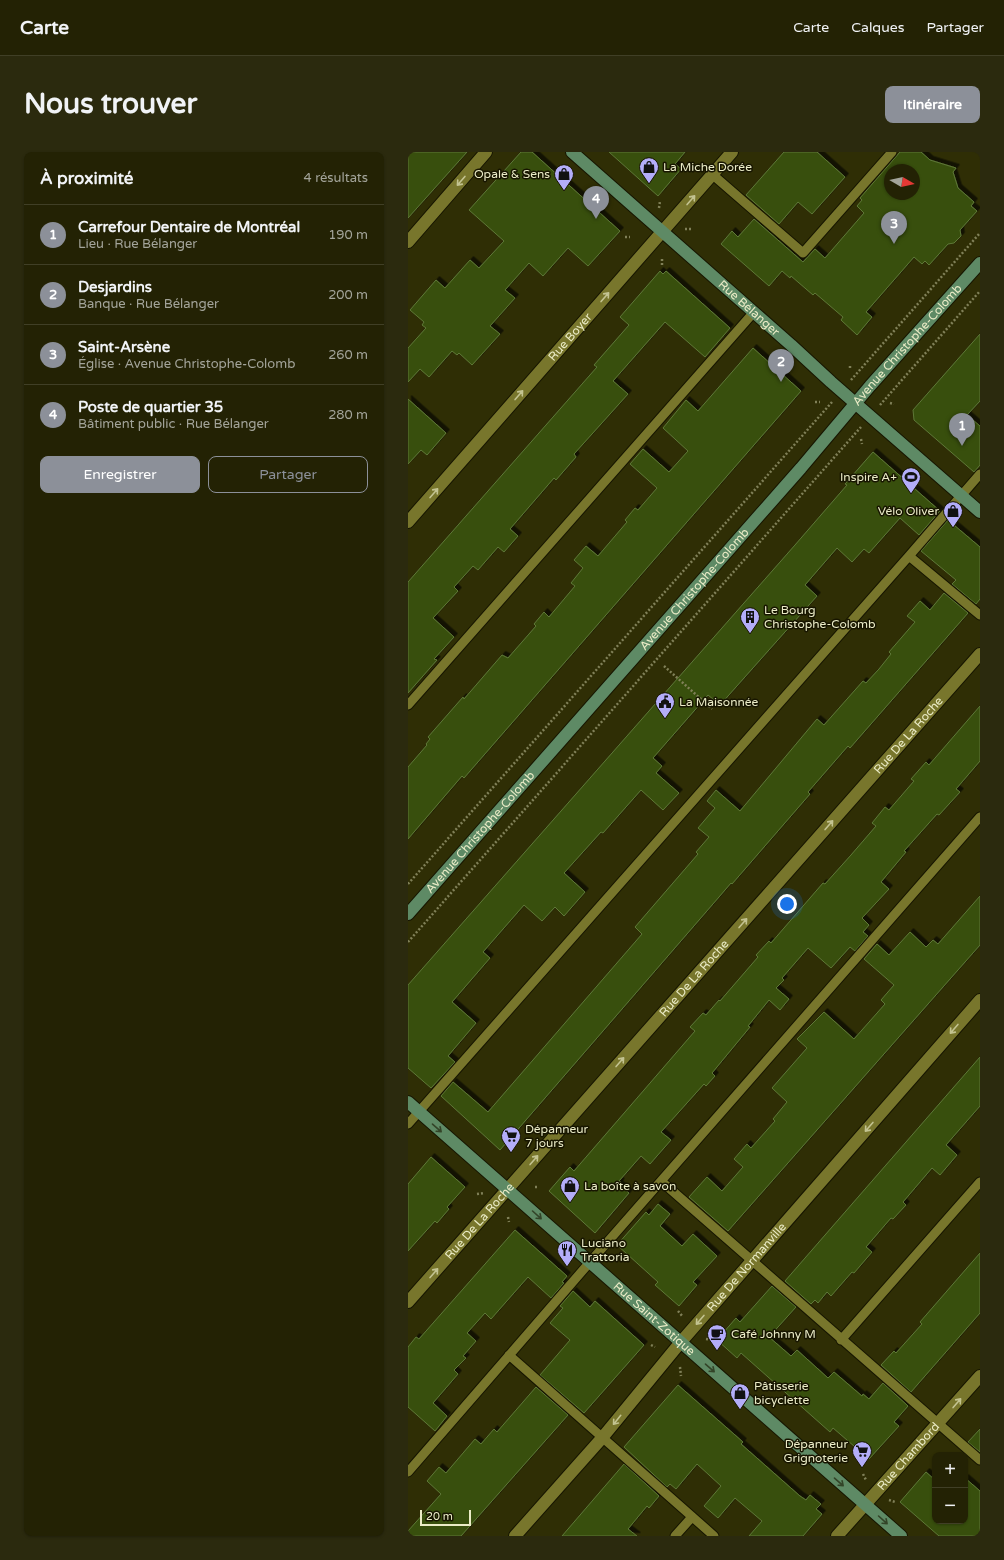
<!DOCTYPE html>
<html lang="fr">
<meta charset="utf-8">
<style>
:root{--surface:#232204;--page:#2b2a0e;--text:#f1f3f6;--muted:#a3a49a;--line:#403f26;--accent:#8c9099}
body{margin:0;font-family:"Varela Round",sans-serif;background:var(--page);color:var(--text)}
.controls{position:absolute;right:12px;bottom:12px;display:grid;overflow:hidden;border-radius:8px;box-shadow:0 1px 3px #0004}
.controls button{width:36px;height:36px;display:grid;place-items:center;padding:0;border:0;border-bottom:1px solid var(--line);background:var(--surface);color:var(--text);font:20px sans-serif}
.compass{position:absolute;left:476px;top:12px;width:36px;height:36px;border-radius:50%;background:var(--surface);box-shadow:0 1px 3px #0004;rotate:99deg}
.scale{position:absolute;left:12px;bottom:10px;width:51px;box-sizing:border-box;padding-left:4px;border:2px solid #ebecc7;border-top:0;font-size:11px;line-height:14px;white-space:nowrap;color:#ebecc7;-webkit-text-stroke:3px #171500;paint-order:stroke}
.you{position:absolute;left:379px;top:752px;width:14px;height:14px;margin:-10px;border:3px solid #fff;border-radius:50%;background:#1a73e8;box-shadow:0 0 0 6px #1a73e833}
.badge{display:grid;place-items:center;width:26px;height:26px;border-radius:50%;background:var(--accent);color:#fff;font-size:13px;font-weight:700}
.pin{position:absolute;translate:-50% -33px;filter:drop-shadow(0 1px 2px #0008)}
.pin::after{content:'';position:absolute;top:21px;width:14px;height:12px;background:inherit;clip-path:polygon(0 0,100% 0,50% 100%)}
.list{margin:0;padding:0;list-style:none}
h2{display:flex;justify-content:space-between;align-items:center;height:52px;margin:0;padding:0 16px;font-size:17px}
h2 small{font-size:13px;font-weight:400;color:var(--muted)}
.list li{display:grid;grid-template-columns:26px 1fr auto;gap:12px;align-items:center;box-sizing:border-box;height:60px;padding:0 16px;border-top:1px solid var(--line)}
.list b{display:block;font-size:15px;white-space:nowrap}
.list p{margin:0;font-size:13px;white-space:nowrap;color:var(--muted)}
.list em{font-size:13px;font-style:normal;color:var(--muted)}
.actions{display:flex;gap:8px;padding:12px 16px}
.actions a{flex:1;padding:9px 0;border:1px solid var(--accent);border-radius:8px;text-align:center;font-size:14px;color:var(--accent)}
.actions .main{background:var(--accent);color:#fff}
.map{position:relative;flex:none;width:572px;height:1384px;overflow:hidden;border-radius:8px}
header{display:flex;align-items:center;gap:24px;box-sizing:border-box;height:56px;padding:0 20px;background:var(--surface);border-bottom:1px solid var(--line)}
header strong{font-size:19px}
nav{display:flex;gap:22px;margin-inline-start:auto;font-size:14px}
.intro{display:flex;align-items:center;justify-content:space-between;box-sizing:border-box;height:96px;padding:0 24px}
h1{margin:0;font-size:28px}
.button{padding:10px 18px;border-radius:8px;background:var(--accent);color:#fff;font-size:14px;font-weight:700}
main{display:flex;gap:24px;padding:0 24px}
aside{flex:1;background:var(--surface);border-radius:8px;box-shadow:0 1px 3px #0004}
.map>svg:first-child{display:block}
</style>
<header>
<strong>Carte</strong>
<nav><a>Carte</a><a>Calques</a><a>Partager</a></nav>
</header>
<div class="intro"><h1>Nous trouver</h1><a class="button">Itinéraire</a></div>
<main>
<aside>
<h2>À proximité<small>4 résultats</small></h2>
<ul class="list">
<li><span class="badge">1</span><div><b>Carrefour Dentaire de Montréal</b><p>Lieu · Rue Bélanger</p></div><em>190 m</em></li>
<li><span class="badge">2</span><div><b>Desjardins</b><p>Banque · Rue Bélanger</p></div><em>200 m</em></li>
<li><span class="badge">3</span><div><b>Saint-Arsène</b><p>Église · Avenue Christophe-Colomb</p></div><em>260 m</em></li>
<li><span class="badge">4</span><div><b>Poste de quartier 35</b><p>Bâtiment public · Rue Bélanger</p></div><em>280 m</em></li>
</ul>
<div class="actions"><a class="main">Enregistrer</a><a>Partager</a></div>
</aside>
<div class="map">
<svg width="572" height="1384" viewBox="0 0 572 1384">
<defs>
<filter id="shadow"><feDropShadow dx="3.5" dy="-3.5" stdDeviation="0" flood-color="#0009"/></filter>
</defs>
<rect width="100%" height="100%" fill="#2f2e05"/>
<!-- building -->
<path fill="#38500c" stroke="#5e7838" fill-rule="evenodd" filter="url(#shadow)" d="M0,0H59L0,66Z
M113,0H124L212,79L180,114L160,96L135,124L121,111L97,138L107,146L82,174L92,182L64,213L51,201L49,203L44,199L21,225L12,217L0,230V196L18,176L14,173L16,170L2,158L28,128L37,136L62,108L71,116L96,89L61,58Z
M201,0H277L267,12L273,17L250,44Z
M376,0H409L437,25L404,62L390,50L371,72L338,43Z
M492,0H513L522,8L548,16L545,20L550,36L566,50L563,54L569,59L552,78L553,84L546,91L540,92L521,113L517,109L514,112L506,105L458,160L464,165L449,183L433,168L435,165L407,141L405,143L383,124L382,126L374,119L361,134L313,92L324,79L330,85L346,67L395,110L407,97L417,106L456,61L449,54L454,48L452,46ZM482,18H506V42H482Z
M252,119L255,122L258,119L322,176L297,205L257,170L205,229L220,242L166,302L168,305L148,328L146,326L102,377L110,384L96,400L90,395L70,418L65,414L46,435L50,439L25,466L46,485L26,507L29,508L0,541V430L189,215L186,213L221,173L212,165Z
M572,182V249L559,263L572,274V313L566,320L506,268L505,258Z
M345,196L393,239L56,626L54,624L0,687V615L19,593L18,592L22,587L20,585L55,545L56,547L94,503L100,506L128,474L126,472L136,460L141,465L167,434L163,431L175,416L166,408L178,394L190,404L219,370L217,368L227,356L230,358L249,336L222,312L235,297L261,320L280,299L255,276L278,248L290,259Z
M0,247L38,281L19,303L13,298L0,312Z
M465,300L532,359L511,383L492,366L461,401L456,397L444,410L429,396L397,433L409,444L312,553L300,543L245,606L254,614L248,621L271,641L255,658L233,638L195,681L193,680L156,721L177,740L156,764L147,755L134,769L116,753L75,800L82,806L44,850L68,871L40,904L47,910L23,936L0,916V833L387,393L439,333L437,332Z
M540,368L572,395V447L568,452L544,432L548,428L513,399Z
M536,441L560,461L442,596L440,594L400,640L402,642L324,732L323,731L311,745L92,998L33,944L45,930L80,960L234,782L227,775L290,702L288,700L301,685L290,676L307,656L299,649L308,638L332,659L409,567L416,573L455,529L458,531L471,517L483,502L481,500L507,470L499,464L512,449L522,458Z
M572,554V609L548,637L552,640L531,663L529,662L496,699L498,700L473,730L481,737L454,766L461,773L455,780L460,784L447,799L442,795L423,816L400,796L374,826L376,828L368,836L381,847L372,858L361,848L340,874L342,875L304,921L307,924L298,934L296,932L253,980L263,988L242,1012L233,1004L211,1029L213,1030L211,1032L221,1041L187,1081L141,1039L162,1015L166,1019L287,879L282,875L295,861L298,863L311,848L312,849L350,805L348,803L361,789L363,791L415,731L417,732L443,703L468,674L464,671L477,655L481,658L506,629L503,627L518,610L521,613Z
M572,744V793L320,1079L281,1045L299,1025L314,1039L335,1015L326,1007L339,992L343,996L367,969L365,967L379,950L364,936L399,896L389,887L416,860L446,887L477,852L473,848L486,833L456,807L469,792L481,803L502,780L518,795L525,788L530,792Z
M572,905V954L538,993L549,1003L532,1023L524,1016L495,1050L498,1053L485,1067L483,1066L458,1095L464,1100L446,1121L444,1120L423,1144L419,1140L410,1151L407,1148L403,1152L377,1129Z
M23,1005L57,1035L39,1055L41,1057L29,1071L27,1069L0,1099V1032Z
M250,1052L262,1062L252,1074L274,1094L285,1082L309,1104L285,1130L289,1133L271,1154L247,1133L250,1130L209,1093L238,1060L241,1063Z
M107,1078L159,1124L154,1130L156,1131L143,1146L120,1125L83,1167L77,1161L59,1181L68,1189L55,1204L58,1206L46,1218L50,1222L25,1251L39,1264L27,1279L0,1255V1195L8,1185L11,1187Z
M572,1101V1161L503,1240L473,1213L486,1199L488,1201L514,1172L512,1170Z
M364,1134L388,1155L361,1185L383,1204L389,1198L420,1226L426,1220L454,1244L455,1242L461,1247L475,1231L500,1254L486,1270L491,1274L461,1307L425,1276L422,1280L333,1201L329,1206L309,1188L328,1166L332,1170Z
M165,1139L182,1155L187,1149L236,1193L176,1261L132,1223L162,1188L142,1171L155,1156L152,1154Z
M270,1233L335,1290L333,1292L392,1344L398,1348L402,1343L413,1352L408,1357L414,1362L395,1384H341L354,1369L327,1346L310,1366L296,1354L313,1334L289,1312L268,1337L262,1332L259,1335L216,1295Z
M128,1235L160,1263L53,1384H0V1379L33,1342L19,1329L31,1315L38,1321L67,1287L73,1292L86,1277L89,1280Z
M572,1277V1300L560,1290Z
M216,1312L251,1344L241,1356L239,1354L220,1377L229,1384H154Z
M518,1320L527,1328V1369H557V1326L572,1339V1384H531L492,1350Z"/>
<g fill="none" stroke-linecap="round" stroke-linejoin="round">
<!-- lane casing -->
<g stroke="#161501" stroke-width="11">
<path id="lane" d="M305,23L395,101L484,0
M501,404L572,463
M0,553L346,160
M0,972L501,404L572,322
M253,1029L572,1308
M433,1188L572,1030
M101,1203L306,1384
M0,1320L182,1110L572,665
M267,1384L284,1365"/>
</g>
<!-- street casing -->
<g stroke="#161501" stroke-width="14">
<g id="street">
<path d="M0,90L78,0"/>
<path id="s1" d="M0,370L324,0"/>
<path id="s2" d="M0,1150L572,502"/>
<path id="s3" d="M107,1384L194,1286L272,1191L572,848"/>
<path id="s4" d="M429,1384L572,1224"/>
</g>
</g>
<!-- secondary casing -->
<g stroke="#161501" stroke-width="14">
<g id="secondary">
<path id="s5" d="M164,0L383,193L423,230L572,360"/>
<path id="s6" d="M0,762L393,316L462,234L572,111"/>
<path id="s7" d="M0,950L493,1384"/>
</g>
</g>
<!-- path -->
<path stroke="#808058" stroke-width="2.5" stroke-dasharray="2 2" stroke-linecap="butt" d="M251,56L252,49
M277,77H284
M217,85H222
M254,113V105
M442,214V217
M443,228L572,81
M407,250H412
M482,251L486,252
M472,253L572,139
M453,287L454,292
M256,514L304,557
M0,732L424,250
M0,790L453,275
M127,1035H130
M69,1042L76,1041
M100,1065L101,1070
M270,1159L275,1165
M298,1187L305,1188
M243,1193L247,1195
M272,1215L273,1224
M455,1322L458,1328
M481,1348L487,1350"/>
<!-- lane -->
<use href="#lane" stroke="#78762c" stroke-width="9"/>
<!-- street -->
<use href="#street" stroke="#78762c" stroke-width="12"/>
<!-- secondary -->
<use href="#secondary" stroke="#5e8a65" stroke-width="12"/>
</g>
<!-- one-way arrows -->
<defs><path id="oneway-shaft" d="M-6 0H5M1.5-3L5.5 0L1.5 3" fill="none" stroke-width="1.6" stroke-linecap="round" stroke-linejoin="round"/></defs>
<g stroke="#c3c391">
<use href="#oneway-shaft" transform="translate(53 29) rotate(131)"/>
<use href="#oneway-shaft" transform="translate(283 48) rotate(-49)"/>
<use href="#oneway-shaft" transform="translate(197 145) rotate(-49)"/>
<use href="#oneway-shaft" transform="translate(111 243) rotate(-49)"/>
<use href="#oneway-shaft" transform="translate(26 341) rotate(-49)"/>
<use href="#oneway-shaft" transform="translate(421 673) rotate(-49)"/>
<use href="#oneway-shaft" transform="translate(335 771) rotate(-49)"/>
<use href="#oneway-shaft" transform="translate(546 877) rotate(131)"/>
<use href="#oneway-shaft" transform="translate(212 910) rotate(-49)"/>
<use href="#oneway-shaft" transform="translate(461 975) rotate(131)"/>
<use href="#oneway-shaft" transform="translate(126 1008) rotate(-49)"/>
<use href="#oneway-shaft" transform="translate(26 1121) rotate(-49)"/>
<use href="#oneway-shaft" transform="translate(292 1168) rotate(131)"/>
<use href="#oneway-shaft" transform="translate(549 1251) rotate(-49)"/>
<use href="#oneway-shaft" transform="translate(209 1268) rotate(129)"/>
</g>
<g stroke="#334428">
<use href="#oneway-shaft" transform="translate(29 976) rotate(41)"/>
<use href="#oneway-shaft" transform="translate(129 1063) rotate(42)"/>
<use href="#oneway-shaft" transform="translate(302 1216) rotate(41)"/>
<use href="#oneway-shaft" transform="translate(431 1330) rotate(41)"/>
<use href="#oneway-shaft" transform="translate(475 1368) rotate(42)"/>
</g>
<!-- icons -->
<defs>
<g id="shop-pin" transform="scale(1)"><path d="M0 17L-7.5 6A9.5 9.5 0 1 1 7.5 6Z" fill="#b3adf9" stroke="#171500"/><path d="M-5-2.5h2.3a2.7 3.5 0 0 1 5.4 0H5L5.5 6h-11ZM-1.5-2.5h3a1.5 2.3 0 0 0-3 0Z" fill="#111"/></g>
<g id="stadium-pin" transform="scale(1)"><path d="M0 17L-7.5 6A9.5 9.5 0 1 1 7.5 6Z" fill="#b3adf9" stroke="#171500"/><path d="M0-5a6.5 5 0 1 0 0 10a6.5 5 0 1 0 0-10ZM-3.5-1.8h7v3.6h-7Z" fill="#111"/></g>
<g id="building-pin" transform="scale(1)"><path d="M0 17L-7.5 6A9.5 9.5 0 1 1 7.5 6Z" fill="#b3adf9" stroke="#171500"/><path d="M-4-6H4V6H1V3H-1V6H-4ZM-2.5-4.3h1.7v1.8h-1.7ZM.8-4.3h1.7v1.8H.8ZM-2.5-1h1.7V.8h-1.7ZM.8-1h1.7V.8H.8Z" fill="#111"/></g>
<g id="civic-pin" transform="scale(1)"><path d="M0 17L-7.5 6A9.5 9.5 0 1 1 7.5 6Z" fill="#b3adf9" stroke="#171500"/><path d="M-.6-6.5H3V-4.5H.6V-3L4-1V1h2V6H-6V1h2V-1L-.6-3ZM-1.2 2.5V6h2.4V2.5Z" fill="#111"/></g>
<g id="supermarket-pin" transform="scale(1)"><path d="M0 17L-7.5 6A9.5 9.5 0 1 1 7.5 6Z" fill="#b3adf9" stroke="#171500"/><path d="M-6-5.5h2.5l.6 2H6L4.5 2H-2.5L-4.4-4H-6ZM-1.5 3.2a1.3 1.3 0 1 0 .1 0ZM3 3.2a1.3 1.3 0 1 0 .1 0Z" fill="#111"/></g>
<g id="restaurant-pin" transform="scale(1)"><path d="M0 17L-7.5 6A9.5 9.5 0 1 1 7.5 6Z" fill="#b3adf9" stroke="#171500"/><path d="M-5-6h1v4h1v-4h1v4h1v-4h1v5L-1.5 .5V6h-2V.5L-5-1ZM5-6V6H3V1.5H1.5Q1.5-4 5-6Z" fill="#111"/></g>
<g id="cafe-pin" transform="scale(1)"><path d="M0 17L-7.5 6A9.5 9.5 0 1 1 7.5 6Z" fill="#b3adf9" stroke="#171500"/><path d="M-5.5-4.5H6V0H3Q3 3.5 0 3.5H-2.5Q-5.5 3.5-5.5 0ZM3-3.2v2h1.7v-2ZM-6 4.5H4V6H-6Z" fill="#111"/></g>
</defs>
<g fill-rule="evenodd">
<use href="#shop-pin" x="241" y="15"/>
<use href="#shop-pin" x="156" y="22"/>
<use href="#stadium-pin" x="503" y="325"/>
<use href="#shop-pin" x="545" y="359"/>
<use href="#building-pin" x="342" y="465"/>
<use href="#civic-pin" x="257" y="550"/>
<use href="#supermarket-pin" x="103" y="984"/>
<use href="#shop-pin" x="162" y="1034"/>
<use href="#restaurant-pin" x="159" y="1098"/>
<use href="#cafe-pin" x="309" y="1182"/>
<use href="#shop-pin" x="332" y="1241"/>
<use href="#supermarket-pin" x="454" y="1299"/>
</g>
<g text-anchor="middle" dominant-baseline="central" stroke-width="3" stroke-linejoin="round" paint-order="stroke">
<!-- poi labels -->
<g font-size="12" fill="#ebecc7" stroke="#171500" text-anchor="start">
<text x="255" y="15">La Miche Dorée</text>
<text x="142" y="22" text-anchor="end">Opale &amp; Sens</text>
<text x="489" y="325" text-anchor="end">Inspire A+</text>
<text x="531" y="359" text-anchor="end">Vélo Oliver</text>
<text x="356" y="458">Le Bourg<tspan x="356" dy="14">Christophe-Colomb</tspan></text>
<text x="271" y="550">La Maisonnée</text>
<text x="117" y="977">Dépanneur<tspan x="117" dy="14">7 jours</tspan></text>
<text x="176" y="1034">La boîte à savon</text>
<text x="173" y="1091">Luciano<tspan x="173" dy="14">Trattoria</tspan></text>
<text x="323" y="1182">Café Johnny M</text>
<text x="346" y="1234">Pâtisserie<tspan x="346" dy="14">bicyclette</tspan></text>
<text x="440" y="1292" text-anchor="end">Dépanneur<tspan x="440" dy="14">Grignoterie</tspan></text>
</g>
<!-- street labels -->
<g font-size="12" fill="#ebecc7" stroke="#171500">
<text stroke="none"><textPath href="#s5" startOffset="236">Rue Bélanger</textPath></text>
<text stroke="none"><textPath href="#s1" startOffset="246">Rue Boyer</textPath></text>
<text stroke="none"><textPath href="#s6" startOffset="757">Avenue Christophe-Colomb</textPath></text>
<text stroke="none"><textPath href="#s6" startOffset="433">Avenue Christophe-Colomb</textPath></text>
<text stroke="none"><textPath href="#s2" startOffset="756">Rue De La Roche</textPath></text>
<text stroke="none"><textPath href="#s6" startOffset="109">Avenue Christophe-Colomb</textPath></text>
<text stroke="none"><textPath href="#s2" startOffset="432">Rue De La Roche</textPath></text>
<text stroke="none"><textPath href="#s2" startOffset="108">Rue De La Roche</textPath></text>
<text stroke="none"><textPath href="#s3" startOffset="355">Rue De Normanville</textPath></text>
<text stroke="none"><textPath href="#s7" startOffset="328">Rue Saint-Zotique</textPath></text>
<text stroke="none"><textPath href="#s4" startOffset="107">Rue Chambord</textPath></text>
</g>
</g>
</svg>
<div class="controls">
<button>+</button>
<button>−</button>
</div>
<svg class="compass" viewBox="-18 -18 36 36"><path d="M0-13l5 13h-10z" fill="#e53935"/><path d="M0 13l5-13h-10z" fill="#a3a49a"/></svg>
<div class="scale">20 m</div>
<div class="you"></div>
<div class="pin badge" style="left:554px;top:294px">1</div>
<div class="pin badge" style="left:373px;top:230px">2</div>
<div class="pin badge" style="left:486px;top:92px">3</div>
<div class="pin badge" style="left:188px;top:67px">4</div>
</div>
</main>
